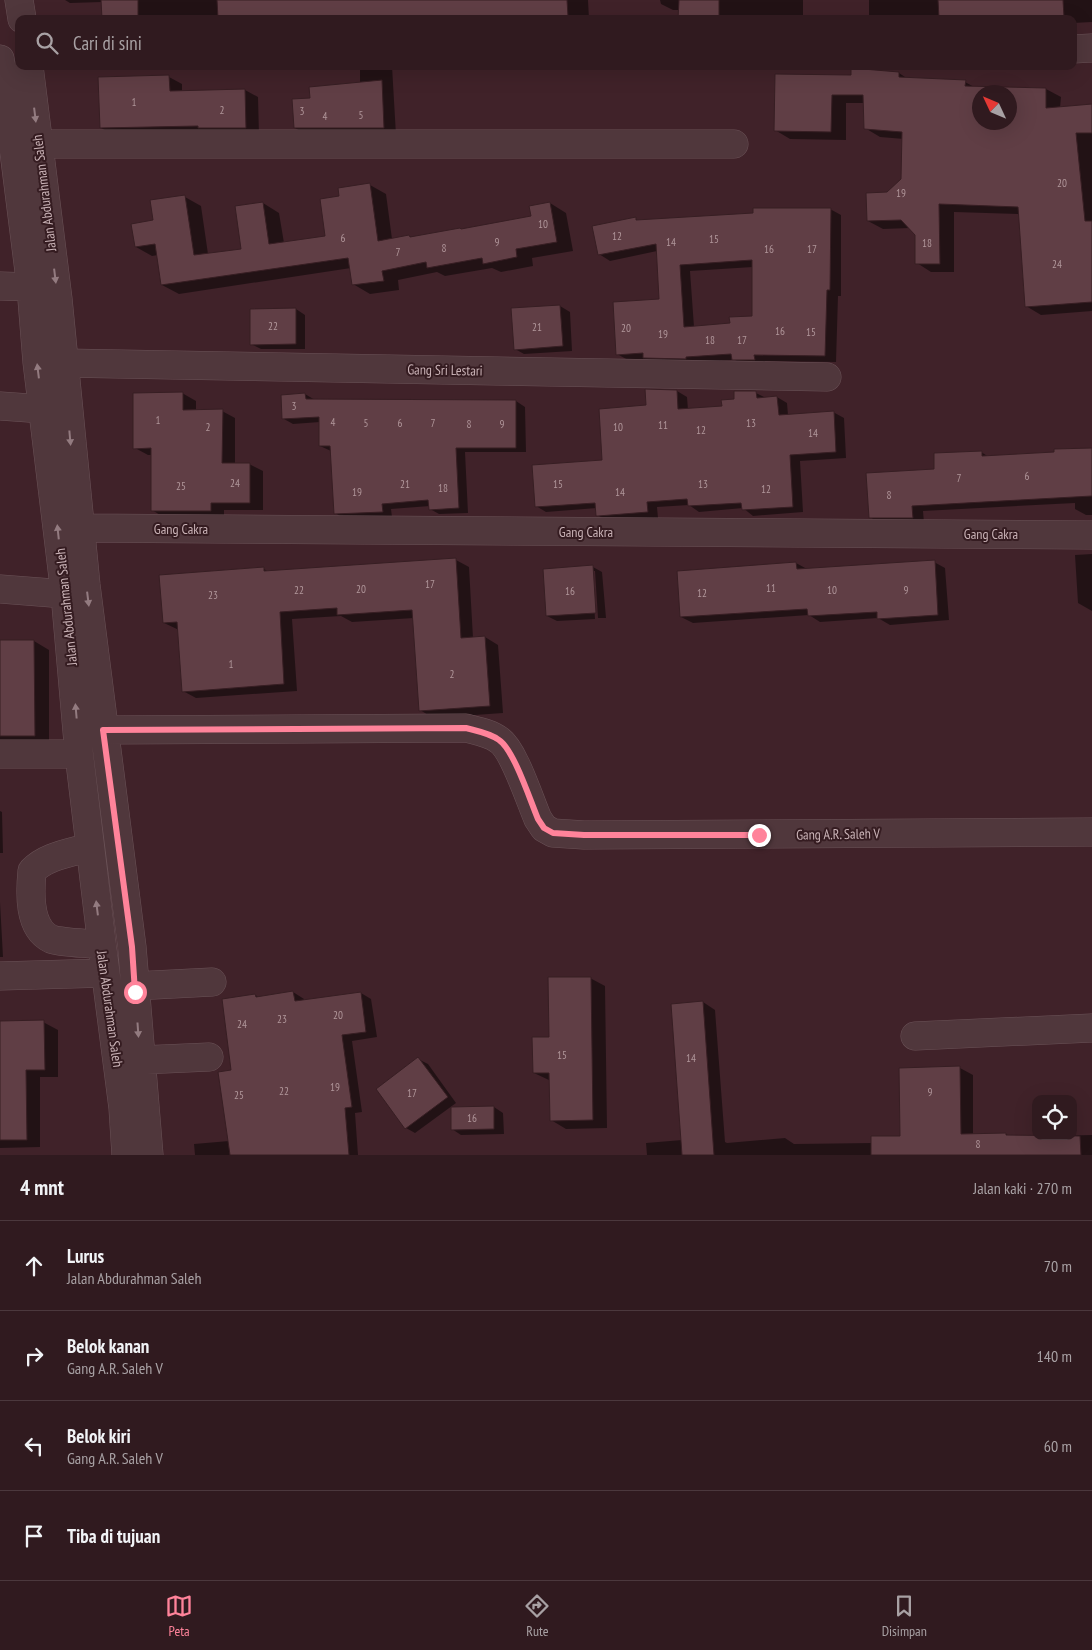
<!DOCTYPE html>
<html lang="id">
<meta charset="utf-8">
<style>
:root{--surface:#301a1f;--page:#382328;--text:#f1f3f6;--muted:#a8a1a4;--line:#4b383d;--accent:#ff839a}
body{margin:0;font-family:"PT Sans Narrow",sans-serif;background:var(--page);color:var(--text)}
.controls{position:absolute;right:15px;bottom:15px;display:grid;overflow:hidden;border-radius:10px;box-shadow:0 5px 20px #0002}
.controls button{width:45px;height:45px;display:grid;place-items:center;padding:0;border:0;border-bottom:1px solid var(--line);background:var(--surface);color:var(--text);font:25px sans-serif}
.compass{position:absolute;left:972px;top:85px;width:45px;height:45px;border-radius:50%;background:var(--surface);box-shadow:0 5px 20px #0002;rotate:314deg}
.stop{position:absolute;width:15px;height:15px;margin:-11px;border:4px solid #ff839a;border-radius:50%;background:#fff}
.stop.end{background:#ff839a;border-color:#fff;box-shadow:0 1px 5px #0008}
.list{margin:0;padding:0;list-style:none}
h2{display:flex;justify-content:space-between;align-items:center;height:65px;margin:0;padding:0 20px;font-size:21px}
h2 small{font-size:16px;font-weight:400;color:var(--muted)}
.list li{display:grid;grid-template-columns:32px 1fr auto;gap:15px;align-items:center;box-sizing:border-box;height:90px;padding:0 20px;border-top:1px solid var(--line)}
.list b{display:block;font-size:19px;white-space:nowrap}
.list p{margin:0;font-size:16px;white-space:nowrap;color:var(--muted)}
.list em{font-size:16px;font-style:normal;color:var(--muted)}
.icon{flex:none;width:28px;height:28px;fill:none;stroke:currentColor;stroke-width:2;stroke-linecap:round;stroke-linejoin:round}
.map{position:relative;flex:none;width:1092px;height:1155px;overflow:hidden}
.search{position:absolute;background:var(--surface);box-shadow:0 5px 20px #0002;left:15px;right:15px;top:15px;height:55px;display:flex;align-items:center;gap:12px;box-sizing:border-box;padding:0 18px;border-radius:10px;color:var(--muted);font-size:19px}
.sheet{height:425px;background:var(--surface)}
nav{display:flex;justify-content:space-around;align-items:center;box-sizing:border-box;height:70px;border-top:1px solid var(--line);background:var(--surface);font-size:14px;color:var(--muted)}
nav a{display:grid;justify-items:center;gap:2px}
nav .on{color:var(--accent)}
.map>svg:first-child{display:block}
</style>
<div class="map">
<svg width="1092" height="1155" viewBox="0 0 1092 1155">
<rect width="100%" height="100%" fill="#402229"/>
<!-- shadow -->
<path fill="#0007" fill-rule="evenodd" d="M65,0H588L589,19H103L102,2L70,3Z
M660,0H803V19H679L680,10H673L661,4Z
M869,0H1092V22L1073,23V19H872L869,17Z
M360,66H392L396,135H307L295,128L311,99L360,83Z
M899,73L908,79L965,82L976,88L1046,89L1061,97L1060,108L1092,106V311L1041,315L1026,306L1019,214L954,212V272H931L917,263L916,235L910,228L883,229L868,221L888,193L902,179L904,139L880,137L865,128L864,103H846V140L790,139L775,130L852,77ZM980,92H1010V122H980Z
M169,77L182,84V92L245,90L258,97L259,135H114L101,128Z
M370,185L386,194L392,239L462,230L533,217L550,203L566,213L573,251L532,258L533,266L501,272L492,268L445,276L437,272L398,280L399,290L370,294L353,284L351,268L179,294L162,285L158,255L152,256L136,247L155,221L185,197L201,206L208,254L242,250L263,203L279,213L284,243L327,237L341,197Z
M830,209L841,215V296H838L836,362L765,361V366L744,365L735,360L656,364L647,359L628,360L617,354L661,300L657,251L610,261L599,254L635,219L640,221ZM753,267V317L731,324L694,327L690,271Z
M560,306L570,312L572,351L524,354L515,349Z
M296,309L305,315V349H261L251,344Z
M677,391L687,397L688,410L723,408L735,400L756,393L766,398L777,397L787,403L788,415L833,412L844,418L846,458L800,461L803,512L753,516L743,508L699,512L689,505L657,507L658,518L608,521L597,515V508L546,512L536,506L604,461L647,406Z
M182,393L196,401V411H222L235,418V464H249L263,471V510H224V518H165L152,510V455H148L135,448Z
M305,394L315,400L516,401L525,407L526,452H465L468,513L439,514L430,509V506L391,509L392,517L345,519L335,513L331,451L320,446V422L293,424L284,419Z
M1092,450V515H1086L1075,509V503L923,511L924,523L881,524L870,517L936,470L981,452L989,457Z
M1092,554V611L1078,603L1075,555Z
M456,560L469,567L473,638L485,637L498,645L503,713L433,718L420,710L414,618L352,622L341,616L292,619L297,691L196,698L183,691L179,630L164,623L264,569L269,572Z
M934,562L945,568L949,620L890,625L878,618L820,622L809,615L693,623L681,617L796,563L807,569Z
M593,567L602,572L606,618H598L595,571H592L595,619L557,621L547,616Z
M34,641L49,650V743L0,744V642Z
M0,811L2,812L3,853H0Z
M0,902L3,957H0Z
M590,978L605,986L607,1128L566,1129L551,1120V1081L534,1073L550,1038Z
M293,992L304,999V1001L361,993L371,999L377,1037L352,1041L362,1112L355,1113L358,1155H195L194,1144L229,1141L233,1072L255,995L259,997Z
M703,1002L715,1010L725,1142L727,1143L785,1138L794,1144L872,1143L901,1137V1069L960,1068L973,1075V1135L1006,1134L1010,1137L1092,1135V1155H647L646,1143L682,1140Z
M43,1022L58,1030V1077H40V1147L0,1148V1023Z
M418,1059L428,1064L456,1103L415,1133L406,1128Z
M494,1107L503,1113L504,1134L461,1135L452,1129Z"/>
<!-- building -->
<path fill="#603e45" stroke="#371e23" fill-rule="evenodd" d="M101,0H138V19H102Z
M217,0H567L568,16L516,19H218Z
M679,0H719V19H678Z
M938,0H1063L1064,17L939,19Z
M851,68L899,72V77L966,80L965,86L1046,88V108L1092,104V133H1076L1085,221H1092V302L1025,307L1018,207L939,204L940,264H915V235L901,220L867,221L866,193L887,192L901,179L902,132L864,129L863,95H832L831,132L774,131L775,74L851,75ZM980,92H1010V122H980Z
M169,75L170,91L245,89L246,128H198V126L100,128L98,77Z
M382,80L384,128H294L292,99L310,98L309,87Z
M370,183L378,241L409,235L410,237L460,228L461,229L531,216L529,206L550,202L557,242L516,249L517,257L483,264L482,258L427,268L426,262L382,271L384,281L352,285L348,258L161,285L155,244L135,247L131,224L153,220L150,200L185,195L194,255L241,249L235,206L263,202L269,244L325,236L320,199L339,196L338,188Z
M753,208H831L830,290H827L825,356L754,355L755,360H732L731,354L686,357V359L643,358V353L616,355L613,302L659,299L656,244L598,255L592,226L636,217V220L753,213ZM752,260V316L729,317L730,323L684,327L680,265Z
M560,305L563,346L514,350L511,308Z
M296,308V344L250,345V309Z
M645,389L677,390L678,409L722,406L721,400L734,399V391H756L757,398L777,396L779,415L834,411L836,452L790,455L793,507L742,510L741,503L688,506L687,499L647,502L648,512L598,516H596L595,503L535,507L532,465L602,460L599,409L646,405Z
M183,392V410L223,409L222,463H250V503H211V511H151V448L133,449V393Z
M305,393L306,399L516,400V448H456L459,508L429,510L428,500L382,504L383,512L334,514L330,446H319V417L282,419L281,395Z
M1092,448V496L912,506L913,518H869L866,473L934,469V453L982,451V456L1054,452V449Z
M456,558L461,638L485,636L490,706L419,711L412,610L337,615V608L280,612L284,684L182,692L177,622L163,623L159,575L264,567V571Z
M935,560L938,615L877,619V612L808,616L807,609L680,617L677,571L796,562L797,569Z
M593,565L596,613L546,616L543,569Z
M0,640H34L35,736H0Z
M548,977H591L593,1120L550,1121L549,1073H533L532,1037H549Z
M293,991L295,1001L361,992L366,1032L342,1035L352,1107L345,1108L349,1155H230L218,1072L231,1070L222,999L255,994L256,997Z
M703,1001L714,1155H682L671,1004Z
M44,1020L45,1070H26L27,1140H0V1021Z
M418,1057L448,1097L405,1129L376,1089Z
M960,1066L961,1134L1006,1133V1135L1080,1136L1081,1155H871V1136H900L899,1068Z
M494,1106V1129L451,1130V1107Z"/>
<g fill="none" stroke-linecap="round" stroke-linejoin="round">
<!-- minor casing -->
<g stroke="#6a5257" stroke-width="29">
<path id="minor" d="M19,0L22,19
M1073,49L1092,48
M0,59L8,104L31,287L37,362L65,594L79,754L102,945L123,1108L126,1155
M29,66L58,299L86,585L132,947L149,1155
M21,144H734
M0,286L31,287
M64,363L827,377
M0,406L43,409
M80,528L1092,535
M0,589L65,594
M103,730L466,728C477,731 490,733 499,740C514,750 530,801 538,819L544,828L553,833L584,835L1092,832
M0,754H79
M90,847C70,853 46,856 32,871C30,892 28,928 51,939C62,943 89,943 102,945
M0,976L105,973
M134,986L212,982
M915,1036L1092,1028
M141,1060L209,1057"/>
</g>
<!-- minor -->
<use href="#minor" stroke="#50373c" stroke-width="28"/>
</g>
<!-- one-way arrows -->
<defs><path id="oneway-solid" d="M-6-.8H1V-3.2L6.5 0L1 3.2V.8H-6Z" transform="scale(1.25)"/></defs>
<g fill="#937b80">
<use href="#oneway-solid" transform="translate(35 115) rotate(83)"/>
<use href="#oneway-solid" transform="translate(55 276) rotate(83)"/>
<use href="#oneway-solid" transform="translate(38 371) rotate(-97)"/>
<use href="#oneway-solid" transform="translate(70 438) rotate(85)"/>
<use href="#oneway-solid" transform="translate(58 532) rotate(-96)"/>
<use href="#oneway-solid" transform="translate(88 599) rotate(83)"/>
<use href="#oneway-solid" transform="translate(76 711) rotate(-95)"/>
<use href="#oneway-solid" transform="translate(97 908) rotate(-97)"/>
<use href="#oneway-solid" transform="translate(138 1030) rotate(86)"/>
</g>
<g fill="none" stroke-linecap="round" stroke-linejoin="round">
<!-- route -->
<path stroke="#ff839a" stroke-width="6" d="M135,992L132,947L103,730L466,728C477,731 490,733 499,740C514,750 530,800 538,819L544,828L553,833L584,835H759"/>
</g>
<g text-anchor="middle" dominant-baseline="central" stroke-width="4" stroke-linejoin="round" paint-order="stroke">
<!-- number labels -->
<g font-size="11" fill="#b0969a">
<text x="134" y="102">1</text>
<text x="222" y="110">2</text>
<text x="302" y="111">3</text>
<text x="361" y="115">5</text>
<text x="325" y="116">4</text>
<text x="1062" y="183">20</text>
<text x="901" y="193">19</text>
<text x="543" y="224">10</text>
<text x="617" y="236">12</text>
<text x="343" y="238">6</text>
<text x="714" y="239">15</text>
<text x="497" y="242">9</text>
<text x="671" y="242">14</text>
<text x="927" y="243">18</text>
<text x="444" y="248">8</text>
<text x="769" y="249">16</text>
<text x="812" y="249">17</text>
<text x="398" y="252">7</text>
<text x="1057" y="264">24</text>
<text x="273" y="326">22</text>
<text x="537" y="327">21</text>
<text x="626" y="328">20</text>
<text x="780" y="331">16</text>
<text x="811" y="332">15</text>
<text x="663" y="334">19</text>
<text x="710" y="340">18</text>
<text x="742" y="340">17</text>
<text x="294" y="406">3</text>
<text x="158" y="420">1</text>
<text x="333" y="422">4</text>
<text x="366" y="423">5</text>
<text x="400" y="423">6</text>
<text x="433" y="423">7</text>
<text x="751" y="423">13</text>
<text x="469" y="424">8</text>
<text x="502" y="424">9</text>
<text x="663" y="425">11</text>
<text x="208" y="427">2</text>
<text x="618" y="427">10</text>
<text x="701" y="430">12</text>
<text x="813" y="433">14</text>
<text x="1027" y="476">6</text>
<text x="959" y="478">7</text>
<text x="235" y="483">24</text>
<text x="405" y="484">21</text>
<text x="558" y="484">15</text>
<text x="703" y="484">13</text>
<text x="181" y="486">25</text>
<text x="443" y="488">18</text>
<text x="766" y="489">12</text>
<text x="357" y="492">19</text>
<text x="620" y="492">14</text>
<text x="889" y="495">8</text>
<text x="430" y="584">17</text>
<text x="771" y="588">11</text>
<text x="361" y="589">20</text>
<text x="299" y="590">22</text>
<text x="832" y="590">10</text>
<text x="906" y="590">9</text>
<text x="570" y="591">16</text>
<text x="702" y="593">12</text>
<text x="213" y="595">23</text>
<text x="231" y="664">1</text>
<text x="452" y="674">2</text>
<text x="338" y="1015">20</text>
<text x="282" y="1019">23</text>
<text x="242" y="1024">24</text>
<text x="562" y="1055">15</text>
<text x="691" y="1058">14</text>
<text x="335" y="1087">19</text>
<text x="284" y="1091">22</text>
<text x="930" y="1092">9</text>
<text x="412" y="1093">17</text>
<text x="239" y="1095">25</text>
<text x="472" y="1118">16</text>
<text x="978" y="1144">8</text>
</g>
<!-- street labels -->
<g font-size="14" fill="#cab3b7" stroke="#351c21">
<text transform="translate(44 193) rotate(-97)">Jalan Abdurahman Saleh</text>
<text transform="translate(445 370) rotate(1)">Gang Sri Lestari</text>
<text x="181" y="529">Gang Cakra</text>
<text x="586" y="532">Gang Cakra</text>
<text x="991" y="534">Gang Cakra</text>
<text transform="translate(66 607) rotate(-96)">Jalan Abdurahman Saleh</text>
<text transform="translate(838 834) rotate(-1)">Gang A.R. Saleh V</text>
<text transform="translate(110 1009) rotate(82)">Jalan Abdurahman Saleh</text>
</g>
</g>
</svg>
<div class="controls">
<button><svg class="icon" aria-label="locate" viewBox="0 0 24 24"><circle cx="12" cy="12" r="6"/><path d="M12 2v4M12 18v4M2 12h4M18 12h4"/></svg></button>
</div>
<svg class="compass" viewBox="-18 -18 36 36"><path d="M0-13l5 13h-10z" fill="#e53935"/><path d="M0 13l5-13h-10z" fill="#a8a1a4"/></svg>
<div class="stop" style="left:135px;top:992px"></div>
<div class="stop end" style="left:759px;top:835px"></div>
<div class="search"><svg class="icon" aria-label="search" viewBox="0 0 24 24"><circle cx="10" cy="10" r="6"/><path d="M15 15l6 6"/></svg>Cari di sini</div>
</div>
<section class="sheet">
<h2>4 mnt<small>Jalan kaki · 270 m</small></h2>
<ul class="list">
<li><svg class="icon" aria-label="ahead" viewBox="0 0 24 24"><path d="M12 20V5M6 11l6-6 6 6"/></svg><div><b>Lurus</b><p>Jalan Abdurahman Saleh</p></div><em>70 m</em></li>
<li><svg class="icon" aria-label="right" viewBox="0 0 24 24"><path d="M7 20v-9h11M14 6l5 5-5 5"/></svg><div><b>Belok kanan</b><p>Gang A.R. Saleh V</p></div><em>140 m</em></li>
<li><svg class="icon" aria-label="left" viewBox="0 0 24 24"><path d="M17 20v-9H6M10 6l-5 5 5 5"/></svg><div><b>Belok kiri</b><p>Gang A.R. Saleh V</p></div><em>60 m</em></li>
<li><svg class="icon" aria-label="arrive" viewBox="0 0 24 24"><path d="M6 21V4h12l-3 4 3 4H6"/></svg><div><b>Tiba di tujuan</b></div></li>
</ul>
</section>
<nav>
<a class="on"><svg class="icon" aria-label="map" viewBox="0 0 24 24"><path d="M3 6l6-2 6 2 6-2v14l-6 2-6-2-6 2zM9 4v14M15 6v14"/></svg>Peta</a>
<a><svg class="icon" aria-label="directions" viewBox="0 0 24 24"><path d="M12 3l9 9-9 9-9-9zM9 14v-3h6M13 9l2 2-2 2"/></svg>Rute</a>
<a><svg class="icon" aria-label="saved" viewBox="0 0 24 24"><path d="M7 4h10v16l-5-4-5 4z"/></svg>Disimpan</a>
</nav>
